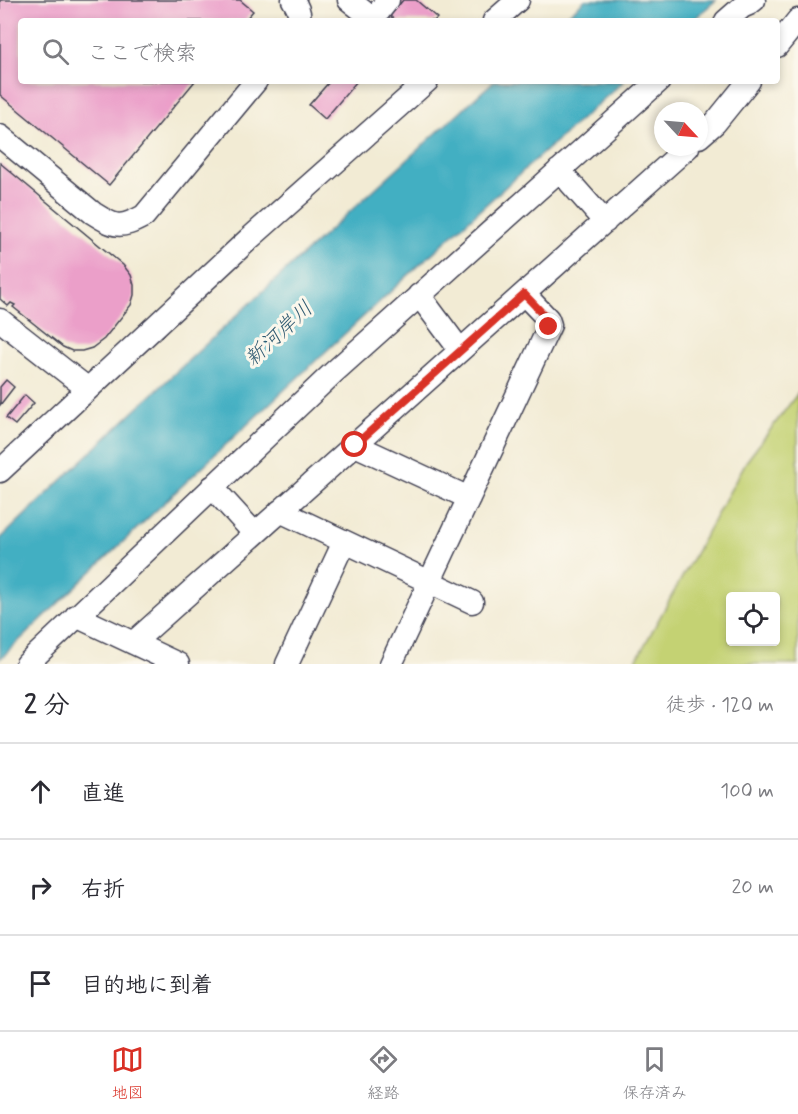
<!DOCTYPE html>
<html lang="ja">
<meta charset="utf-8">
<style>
:root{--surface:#fff;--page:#f2f2f3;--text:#2b2b33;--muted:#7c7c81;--line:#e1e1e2;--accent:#d93025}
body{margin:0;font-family:Mynerve,"Klee One",sans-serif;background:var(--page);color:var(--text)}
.controls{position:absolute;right:18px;bottom:18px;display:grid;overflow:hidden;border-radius:6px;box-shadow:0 3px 9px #0003}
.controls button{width:54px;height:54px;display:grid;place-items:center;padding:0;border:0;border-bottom:2px solid var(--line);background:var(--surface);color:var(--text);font:30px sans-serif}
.compass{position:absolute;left:654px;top:102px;width:54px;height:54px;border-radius:50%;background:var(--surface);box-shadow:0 3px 9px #0003;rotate:116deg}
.stop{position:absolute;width:18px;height:18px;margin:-14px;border:4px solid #d93025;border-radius:50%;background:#fff}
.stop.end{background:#d93025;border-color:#fff;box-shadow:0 2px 6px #0008}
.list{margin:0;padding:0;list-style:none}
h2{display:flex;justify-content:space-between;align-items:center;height:78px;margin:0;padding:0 24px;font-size:26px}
h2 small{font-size:20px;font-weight:400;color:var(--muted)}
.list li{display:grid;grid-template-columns:39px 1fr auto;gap:18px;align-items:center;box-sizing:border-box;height:96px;padding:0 24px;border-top:2px solid var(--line)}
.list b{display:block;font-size:22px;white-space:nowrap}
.list em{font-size:20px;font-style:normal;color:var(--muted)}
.icon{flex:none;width:33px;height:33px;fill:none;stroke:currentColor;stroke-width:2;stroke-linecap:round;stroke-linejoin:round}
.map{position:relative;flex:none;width:798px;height:664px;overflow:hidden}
.search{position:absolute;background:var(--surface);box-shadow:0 3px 9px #0003;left:18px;right:18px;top:18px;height:66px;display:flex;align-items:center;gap:15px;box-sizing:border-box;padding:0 21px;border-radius:6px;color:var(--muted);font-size:22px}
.sheet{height:366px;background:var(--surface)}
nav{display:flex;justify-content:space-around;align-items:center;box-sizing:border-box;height:84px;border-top:2px solid var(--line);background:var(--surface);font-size:16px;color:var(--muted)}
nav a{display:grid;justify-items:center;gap:3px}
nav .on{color:var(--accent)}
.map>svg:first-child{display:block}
</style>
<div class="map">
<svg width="798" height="664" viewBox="0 0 798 664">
<rect width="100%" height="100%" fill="#fbf7ec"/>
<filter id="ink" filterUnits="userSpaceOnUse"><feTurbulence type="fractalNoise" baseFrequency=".0167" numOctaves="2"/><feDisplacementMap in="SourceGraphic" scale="12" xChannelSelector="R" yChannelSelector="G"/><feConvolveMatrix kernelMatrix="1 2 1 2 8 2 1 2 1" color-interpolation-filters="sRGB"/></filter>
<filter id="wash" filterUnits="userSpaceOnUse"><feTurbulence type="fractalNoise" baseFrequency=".008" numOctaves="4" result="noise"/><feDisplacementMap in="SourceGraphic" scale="24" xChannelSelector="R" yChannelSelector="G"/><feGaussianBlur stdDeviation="1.35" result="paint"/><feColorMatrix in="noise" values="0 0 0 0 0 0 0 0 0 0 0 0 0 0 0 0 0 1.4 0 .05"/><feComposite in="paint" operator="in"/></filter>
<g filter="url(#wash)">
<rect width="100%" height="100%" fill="#f2ebd4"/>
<!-- green -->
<path fill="#c4d273" stroke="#737a57" stroke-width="1.5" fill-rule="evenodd" d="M798,393V664H634L746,462ZM776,596V642H730V596Z"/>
<!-- water -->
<path fill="#43afc2" stroke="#32687e" stroke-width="1.5" d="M585,0H716L692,21H561Z
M494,81H624C411,269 205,463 0,659V539C162,383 327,231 494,81Z"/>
<g id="blocks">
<!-- building -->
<path fill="#eb9fc9" d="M0,0H240L253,11L244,21H21V81H195L109,185L0,95Z
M403,0H416L437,18L434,21H396L390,16Z
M330,81H357L325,119L309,105Z
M0,163L123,265L131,275L134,285V295L131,305L104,339L92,348L82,351H72L63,347L13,307L15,305L11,303L8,306L0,299Z
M6,380L14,387L0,405V387Z
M25,395L34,403L15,425L6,418Z"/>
</g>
</g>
<g filter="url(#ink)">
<use href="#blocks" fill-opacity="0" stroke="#414052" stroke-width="1.5"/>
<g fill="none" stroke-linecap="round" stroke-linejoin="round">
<!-- minor casing -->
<g stroke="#414052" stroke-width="25">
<path id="minor" d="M293,0C297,6 301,13 299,21
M349,0L373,19L388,0
M494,21L518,0
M726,21L742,7L749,4L754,0
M777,46L798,20
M0,136L93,213C115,227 120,229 144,216L256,81
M699,137L715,123L749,81
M559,170L605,222
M419,295L460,350
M0,320L88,389
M355,445L469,498
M0,471L249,239L427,81
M212,487L255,534
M280,511L472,602
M76,616L178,664
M133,643L688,147
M27,664L334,372L659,81
M287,664L344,542
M391,664L550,325L548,319L524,294"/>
</g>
<!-- minor -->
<use href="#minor" stroke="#fff" stroke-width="22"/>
</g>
</g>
<g fill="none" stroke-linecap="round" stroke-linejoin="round" filter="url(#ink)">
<!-- route -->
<path stroke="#d93025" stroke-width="8" d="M355,445L524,294L548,319L550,323L549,327"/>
</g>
<g text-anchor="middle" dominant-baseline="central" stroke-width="6" stroke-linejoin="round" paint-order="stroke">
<!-- water labels -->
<g font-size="21" font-style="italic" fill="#2f5a71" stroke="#fbf7ec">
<text transform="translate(279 334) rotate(-43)">新河岸川</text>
</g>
</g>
</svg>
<div class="controls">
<button><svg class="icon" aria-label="locate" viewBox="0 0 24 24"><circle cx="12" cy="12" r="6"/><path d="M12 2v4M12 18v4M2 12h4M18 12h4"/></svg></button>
</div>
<svg class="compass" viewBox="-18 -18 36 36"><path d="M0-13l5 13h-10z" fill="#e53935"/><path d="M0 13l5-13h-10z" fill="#7c7c81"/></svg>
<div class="stop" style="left:355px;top:445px"></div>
<div class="stop end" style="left:549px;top:327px"></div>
<div class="search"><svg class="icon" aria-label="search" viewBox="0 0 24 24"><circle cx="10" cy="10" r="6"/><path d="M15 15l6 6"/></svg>ここで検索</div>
</div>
<section class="sheet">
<h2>2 分<small>徒歩 · 120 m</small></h2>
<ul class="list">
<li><svg class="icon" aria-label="ahead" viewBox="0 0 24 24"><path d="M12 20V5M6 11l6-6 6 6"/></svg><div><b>直進</b></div><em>100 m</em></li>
<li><svg class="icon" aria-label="right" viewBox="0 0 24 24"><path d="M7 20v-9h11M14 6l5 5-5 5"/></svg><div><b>右折</b></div><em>20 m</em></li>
<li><svg class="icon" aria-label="arrive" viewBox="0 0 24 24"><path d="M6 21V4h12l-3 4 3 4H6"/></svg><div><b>目的地に到着</b></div></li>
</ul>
</section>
<nav>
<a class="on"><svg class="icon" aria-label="map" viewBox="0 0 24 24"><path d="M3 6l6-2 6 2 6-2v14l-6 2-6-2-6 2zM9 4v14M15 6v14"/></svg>地図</a>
<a><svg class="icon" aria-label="directions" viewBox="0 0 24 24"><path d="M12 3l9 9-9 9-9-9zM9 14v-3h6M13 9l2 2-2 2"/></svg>経路</a>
<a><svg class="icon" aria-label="saved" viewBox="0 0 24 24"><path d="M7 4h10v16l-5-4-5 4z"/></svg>保存済み</a>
</nav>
